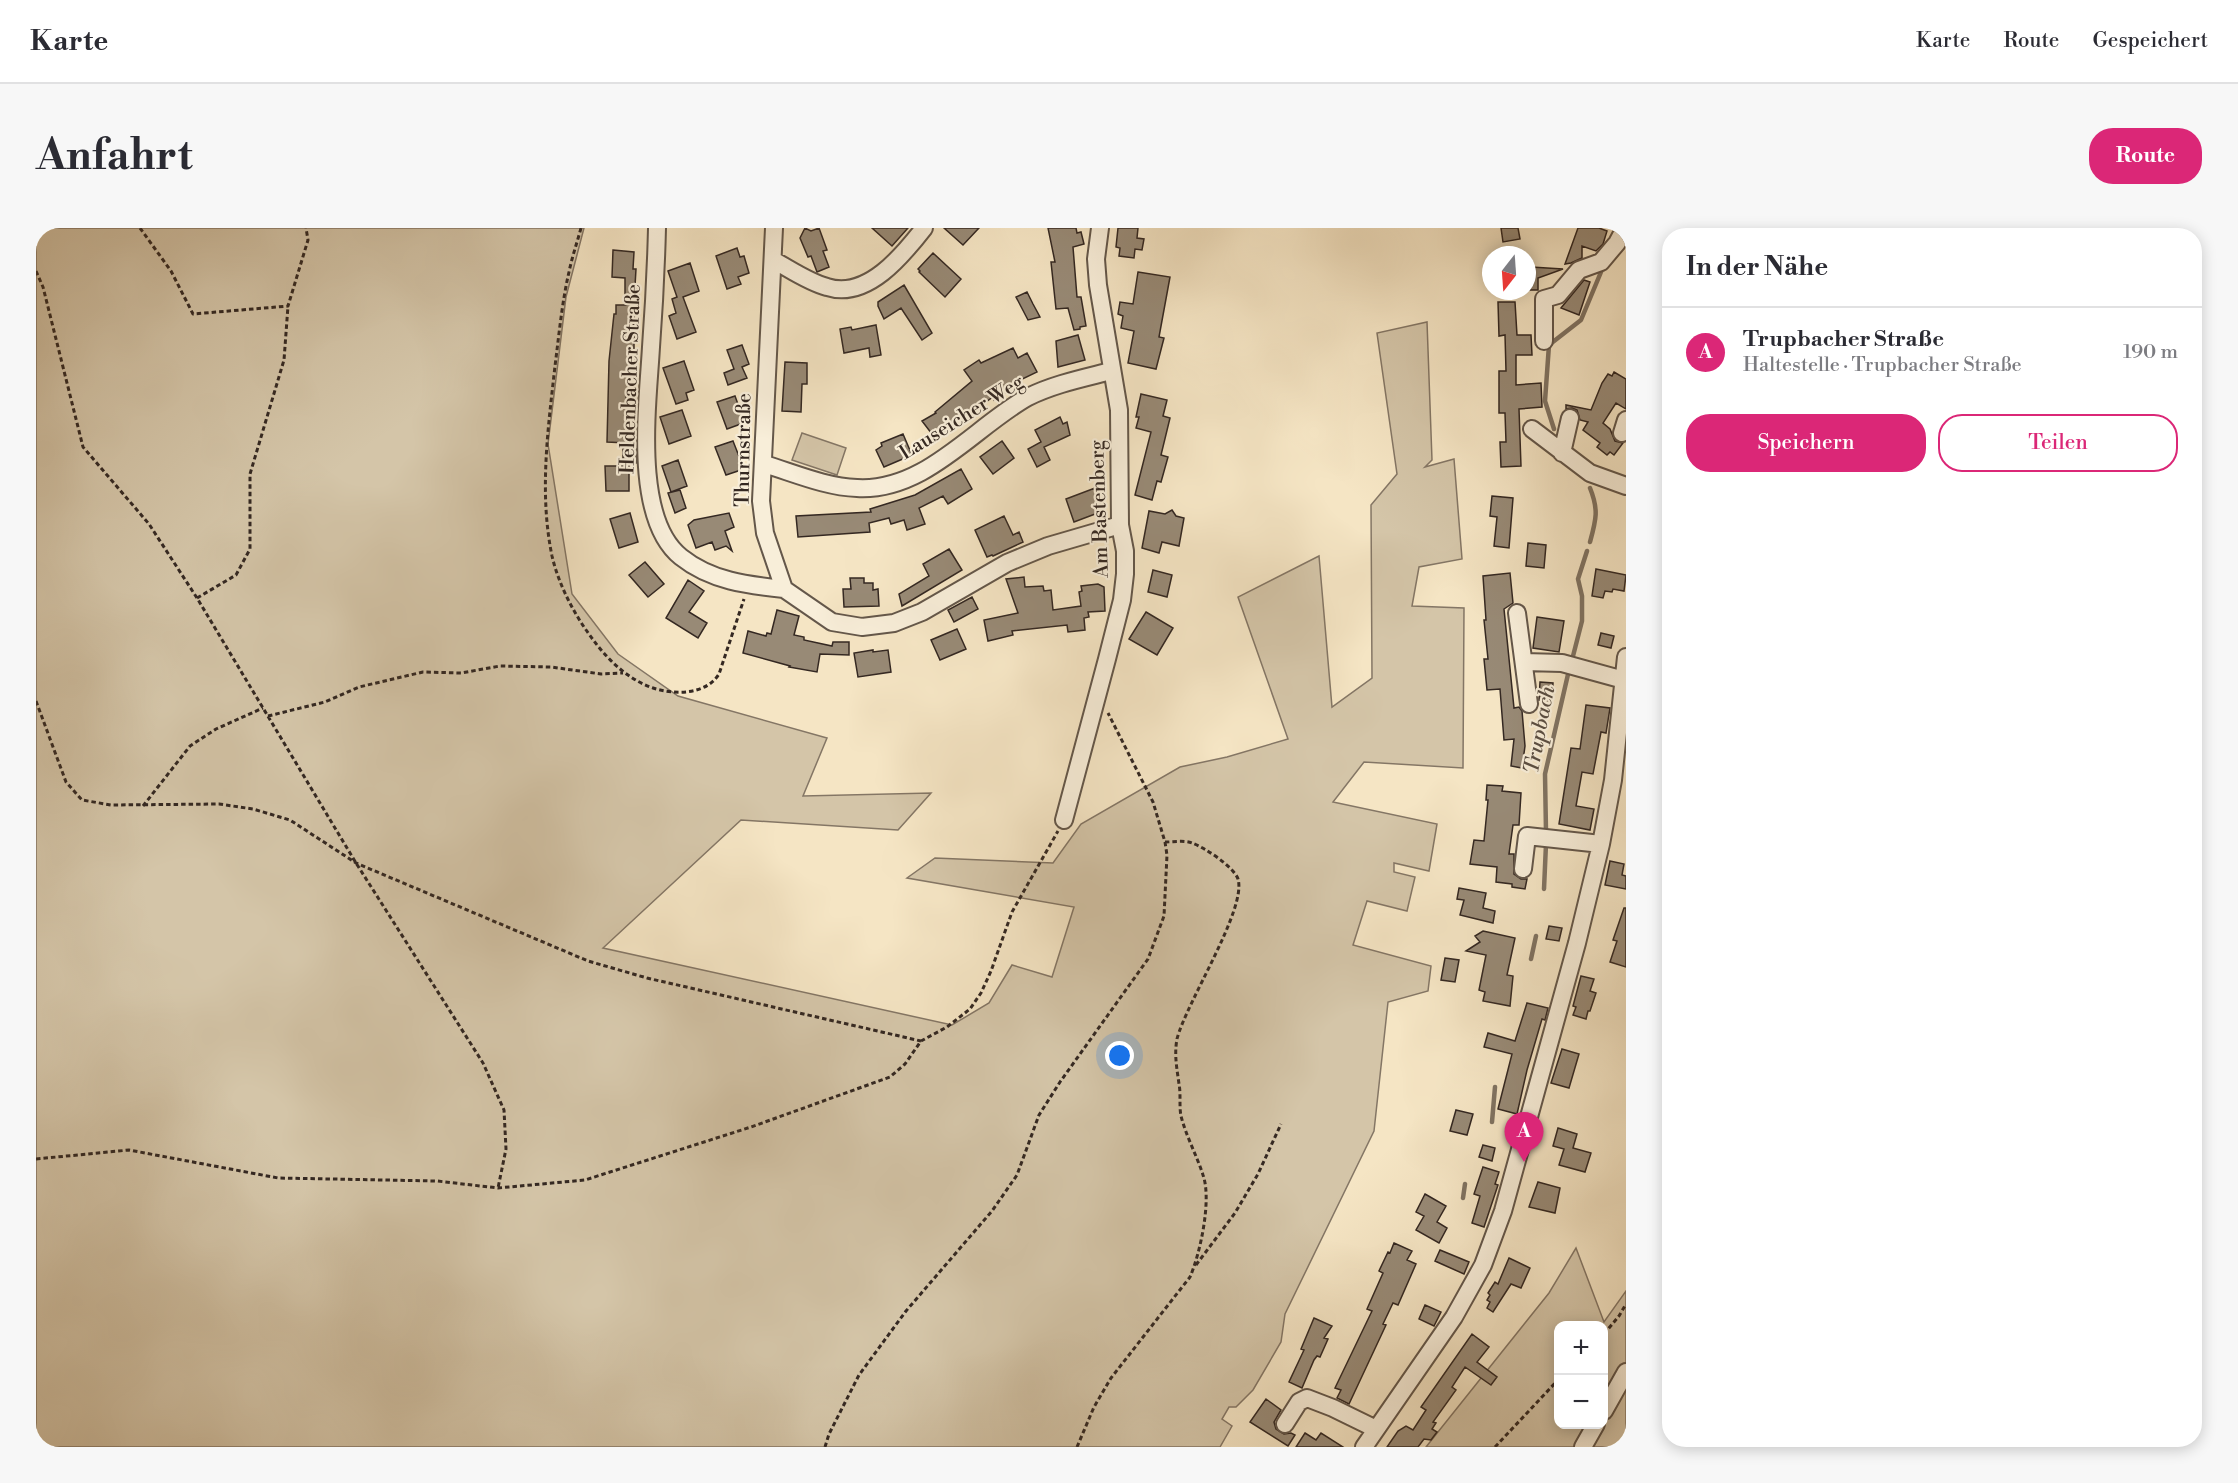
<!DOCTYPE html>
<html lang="de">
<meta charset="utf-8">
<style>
:root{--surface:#fff;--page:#f7f7f7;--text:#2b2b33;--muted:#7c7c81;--line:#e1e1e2;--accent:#db2777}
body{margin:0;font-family:"Libre Bodoni",serif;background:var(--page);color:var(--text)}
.controls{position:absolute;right:18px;bottom:18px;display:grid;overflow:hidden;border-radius:12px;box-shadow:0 3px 15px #0003}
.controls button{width:54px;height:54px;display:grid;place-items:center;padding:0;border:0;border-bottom:2px solid var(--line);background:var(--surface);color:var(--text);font:30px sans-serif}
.compass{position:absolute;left:1446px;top:18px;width:54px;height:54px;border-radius:50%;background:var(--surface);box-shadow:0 3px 15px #0003;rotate:197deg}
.you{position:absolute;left:1084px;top:828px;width:21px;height:21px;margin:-15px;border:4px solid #fff;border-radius:50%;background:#1a73e8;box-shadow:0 0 0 9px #1a73e833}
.badge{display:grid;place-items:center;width:39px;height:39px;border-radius:50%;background:var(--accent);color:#fff;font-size:20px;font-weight:700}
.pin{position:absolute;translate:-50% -50px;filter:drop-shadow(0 2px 3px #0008)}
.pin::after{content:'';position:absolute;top:32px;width:21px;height:18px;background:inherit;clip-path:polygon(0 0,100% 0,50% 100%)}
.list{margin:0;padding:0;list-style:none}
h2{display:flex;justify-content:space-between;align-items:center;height:78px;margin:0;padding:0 24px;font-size:26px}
h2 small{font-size:20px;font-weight:400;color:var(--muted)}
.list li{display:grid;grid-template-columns:39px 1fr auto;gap:18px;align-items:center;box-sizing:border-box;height:90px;padding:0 24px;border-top:2px solid var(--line)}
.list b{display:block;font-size:22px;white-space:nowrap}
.list p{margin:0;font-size:20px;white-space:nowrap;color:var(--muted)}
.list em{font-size:20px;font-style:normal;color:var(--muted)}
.actions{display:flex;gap:12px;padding:18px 24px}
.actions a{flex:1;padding:14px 0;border:2px solid var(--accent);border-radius:24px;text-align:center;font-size:21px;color:var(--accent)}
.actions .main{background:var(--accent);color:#fff}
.map{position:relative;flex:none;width:1590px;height:1219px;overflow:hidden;border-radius:24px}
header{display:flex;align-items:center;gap:36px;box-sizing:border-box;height:84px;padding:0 30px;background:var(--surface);border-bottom:2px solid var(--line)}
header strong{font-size:28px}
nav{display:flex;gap:33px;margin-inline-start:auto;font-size:21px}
.intro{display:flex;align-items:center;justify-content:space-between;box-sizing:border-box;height:144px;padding:0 36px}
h1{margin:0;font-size:42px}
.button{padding:15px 27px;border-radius:24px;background:var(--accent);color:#fff;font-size:21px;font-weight:700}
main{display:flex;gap:36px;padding:0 36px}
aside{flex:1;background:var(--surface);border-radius:24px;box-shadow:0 3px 15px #0003}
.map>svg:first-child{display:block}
</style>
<header>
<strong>Karte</strong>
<nav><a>Karte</a><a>Route</a><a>Gespeichert</a></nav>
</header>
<div class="intro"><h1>Anfahrt</h1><a class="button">Route</a></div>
<main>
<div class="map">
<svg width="1590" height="1219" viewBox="0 0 1590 1219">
<rect width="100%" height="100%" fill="#f5e5c4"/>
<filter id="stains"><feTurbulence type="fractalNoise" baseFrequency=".00333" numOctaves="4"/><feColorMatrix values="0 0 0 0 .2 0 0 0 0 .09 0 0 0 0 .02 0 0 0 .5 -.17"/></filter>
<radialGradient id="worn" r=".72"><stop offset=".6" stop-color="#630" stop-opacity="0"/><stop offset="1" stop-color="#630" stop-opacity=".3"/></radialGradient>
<!-- green -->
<path fill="#d4c5a8" stroke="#847665" stroke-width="1.5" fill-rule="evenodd" d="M0,0H548L530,69L512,216L536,366L582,426L642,468L791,510L767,568L895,565L862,602L705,592L567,720L916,797L953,775L976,737L1016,749L1038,679L871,650L899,630L1017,635L1045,596L1144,539L1191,529L1252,511L1202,369L1283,328L1296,479L1336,450L1335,277L1361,246L1341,105L1391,94L1396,232L1389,239L1418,231L1426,331L1383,339L1376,378L1428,380L1427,540L1328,534L1297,574L1401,596L1393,643L1358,635V644L1379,649L1371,683L1331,673L1317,717L1395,738L1392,763L1352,774L1338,903L1249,1086L1245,1114L1217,1162L1200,1179H1193L1186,1191L1196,1198L1184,1219H0Z
M766,205L810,220L801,247L756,232Z
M1540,1020L1568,1094L1590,1063V1219H1390L1513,1065ZM1522,1098H1568V1196H1522Z"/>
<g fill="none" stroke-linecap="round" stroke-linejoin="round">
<!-- stream -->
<path stroke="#807362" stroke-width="4.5" d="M1518,201L1509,173L1513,117L1545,92L1565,44
M1554,260C1563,282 1560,292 1554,314
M1536,432L1546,393V368L1542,351L1551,323
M1510,604L1509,546L1533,442
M1508,661L1510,616
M1495,731L1500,708
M1456,894L1459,859
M1427,970L1429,956"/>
</g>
<!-- building -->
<path fill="#988a76" stroke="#342822" stroke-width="1.5" d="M769,0L775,3L783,0L791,22L787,23L793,39L781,44L775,28L772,29L764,10Z
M836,0H872L856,18Z
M908,0H943L927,17Z
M1012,0H1040L1041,5L1045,4L1048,16L1037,19L1041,69H1045L1050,98L1044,99V101L1038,102L1032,80L1020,81L1015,34H1019Z
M1082,0H1102L1101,10L1108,11L1106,22L1099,21L1098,30L1083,28L1084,20L1080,19Z
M1465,0H1482L1484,11L1467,14Z
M1542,0H1563L1571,3L1567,16L1560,23L1546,18V30L1535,35L1529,36Z
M701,20L704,29L708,28L713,45L702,49L705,56L691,61L680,28Z
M577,22L598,24L597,41H600L599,58H602L603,66V74H599L598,76L589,75V50L576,49Z
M897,25L925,51L909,69L883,44L884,43L882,41Z
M654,35L663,63L647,69L660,104L641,111L633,88L640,85L636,71L641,69L632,43Z
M1495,39L1527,41L1502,50V62H1491V50H1494Z
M1102,44L1134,49L1123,109L1128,110L1120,141L1092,135L1098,103L1085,100L1087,88L1082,86L1084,74L1097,76Z
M1548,52L1554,54L1543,87L1525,80Z
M868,57L896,105L886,112L865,80L848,91L842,78V74Z
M991,64L997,76L1004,89L992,92L980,69Z
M1462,74H1479L1481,107H1495L1496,127H1480V157L1505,155L1506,179L1483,181L1485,238L1465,239L1464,214H1470L1469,185H1463V143H1470L1469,107L1463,108Z
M580,77H598V145H594L593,165H590L591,215L571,214L573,133L578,86H580Z
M840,97L845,127L834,129L833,120L808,125L804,101L815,99L816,102Z
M1042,107L1049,132L1022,139L1020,113Z
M706,117L713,136L706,139L711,150L692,157L688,145L698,141L691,122Z
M977,120L982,130L991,125L1001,144L980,154L982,157L958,172L957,169L899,210L886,193L900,185L899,184L936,153L928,142L943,132L945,135Z
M648,133L658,162L650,165L652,172L640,176L627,140Z
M749,134L771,135V156H766L765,184L746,183Z
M1578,144L1590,151V181L1580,175L1567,195L1574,201L1579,213L1587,215L1578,227L1574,224L1571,227L1561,219L1564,215L1547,202L1552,194L1544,192L1541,182L1536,180L1530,181V177L1555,182L1566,155L1572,146L1576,148Z
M1105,166L1131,172L1127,188L1134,190L1125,227L1132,229L1125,254L1121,253L1116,272L1099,267L1115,204L1100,200L1103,189H1100Z
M699,168L703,179L707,178L713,193L691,201L681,174Z
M646,182L655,208L633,216L624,189Z
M1024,189L1027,196L1031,194L1034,207L1008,219L1014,232L1001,239L992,221L1005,214L999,202Z
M867,206L876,227L848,239L840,222L846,218L845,215Z
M697,213L708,241L690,247L679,219Z
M966,213L978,230L957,246L944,229Z
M587,221H600V235H587Z
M642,232L651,258L635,264L626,238Z
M569,238H593V263H570Z
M925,241L936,261L912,276L907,268L883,280L889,296L871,302L868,292L855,296L853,290L833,295L834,304L762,309L760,288L835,284L834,281L879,267Z
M1059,260L1067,283L1038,294L1030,271Z
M644,262L650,280L639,285L632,265Z
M1456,268L1477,270L1473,320L1458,318L1461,289L1454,288Z
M1136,282L1140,288L1148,290L1143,318L1126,314L1123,325L1106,320L1113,283L1129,286Z
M594,285L602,314L583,320L574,291Z
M693,285L698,299L689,303L696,323L690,318L679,322L676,314L660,320L652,297L658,292Z
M968,288L977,307L983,304L987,314L957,328L956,327L951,329L939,302Z
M1492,315L1510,317L1508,340L1490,338Z
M913,321L926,342L866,378L863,366L893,348L887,336Z
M609,334L628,356L612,369L593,347Z
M1560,341L1590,347L1588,363L1577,361L1576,364L1569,363L1567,370L1556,368Z
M1117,342L1136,347L1131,369L1112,364Z
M1474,345L1477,375L1468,381L1478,480L1483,479L1486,483L1489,518L1486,540L1475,538L1478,511L1468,512L1464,461L1451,462L1448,431H1452L1448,392H1450L1447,348Z
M988,349L989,359L1007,358L1008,363L1015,362L1017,382L1045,378L1043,364L1046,363L1045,358L1062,356L1068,359L1069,383L1052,384L1053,389L1048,390L1049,402L1032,404L1031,397L976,403L977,407L952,413L948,392L982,385L970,351Z
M814,350H828V355H837V362L842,361L843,378L808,379L807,361H815Z
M652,352L668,363L653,384L671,395L662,410L630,390Z
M936,369L942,381L918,394L912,382Z
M741,382L763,388L758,407L768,409V412L796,418L797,414H813V427L784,426L781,444L753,439L754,438L707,425L712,403L730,408L731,405L735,406Z
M1110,384L1137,400L1121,427L1093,411Z
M1501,389L1528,393L1523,424L1497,420Z
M921,401L930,421L904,432L895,412Z
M1565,405L1578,408L1575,420L1562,417Z
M837,422V424L852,422L855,444L822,449L818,425Z
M1504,454L1517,455L1516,473L1503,472Z
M1550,477L1574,480L1570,505L1565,504L1557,546L1546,544L1540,578L1558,581L1554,602L1523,596L1535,520L1544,521Z
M1451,557L1467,558L1466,563L1485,565L1483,597H1477L1473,626H1478V646L1485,651H1491L1489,661L1476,659V656L1460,654L1461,639L1434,636L1438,612L1448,613L1452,572H1450Z
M1574,633L1588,636L1586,647L1590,648V661L1569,657Z
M1423,660L1450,665L1447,680L1459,683L1457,695L1424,687L1428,672L1421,671Z
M1588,680H1590V739L1574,734L1581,713L1577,712Z
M1513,698L1526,700L1523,713L1510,711Z
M1447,703L1479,710L1471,747L1477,748L1474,778L1447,773L1449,764L1443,762L1450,727L1430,723L1444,714L1439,708Z
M1409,730L1423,732L1419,754L1405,752Z
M1545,748L1558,751L1554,763L1560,765L1554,783H1552L1550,791L1537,787L1540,779L1537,778Z
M1491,775L1512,780L1509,792L1506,791L1491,842L1481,886L1462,881L1476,826L1448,819L1452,805L1479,813Z
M1526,821L1543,826L1533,860L1515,855Z
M1420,882L1437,886L1431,907L1414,903Z
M1522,900L1541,906L1537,920L1555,925L1549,944L1523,937L1528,921L1517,918Z
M1447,917L1459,920L1456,933L1443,929Z
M1447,939L1463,944L1459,956L1462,957L1448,999L1436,995L1444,968L1438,966Z
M1502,954L1524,960L1519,985L1493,979Z
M1389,966L1410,978L1401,994L1411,1000L1403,1015L1380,1002L1388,988L1380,984Z
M1358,1015L1376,1023L1371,1032L1380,1036L1362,1077L1357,1075L1347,1096L1350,1097L1313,1176L1301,1170L1305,1162L1299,1160L1336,1083L1331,1081L1347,1045L1343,1043L1352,1024L1354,1025Z
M1404,1022L1433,1034L1428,1046L1399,1033Z
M1473,1030L1494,1040L1485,1060L1475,1056L1457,1084L1451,1080L1454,1074L1451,1072L1454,1067L1452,1065L1459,1054L1462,1056Z
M1389,1077L1405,1084L1398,1098L1383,1091Z
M1278,1090L1296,1098L1288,1110L1292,1111L1284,1129L1281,1128L1278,1132L1266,1160L1253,1154L1268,1122L1265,1121Z
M1436,1106L1453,1119L1441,1134L1461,1149L1455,1157L1429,1139L1416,1159L1420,1162L1397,1194L1400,1195L1396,1201L1401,1204L1395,1212L1388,1211L1382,1219H1351L1362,1203L1370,1198L1377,1202L1390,1182L1385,1179Z
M1230,1171L1245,1182L1238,1194L1240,1201L1248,1206L1255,1205L1259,1207L1252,1218L1214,1194Z
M1269,1205L1280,1212L1285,1205L1307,1219H1260Z"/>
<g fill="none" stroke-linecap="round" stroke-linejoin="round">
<!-- minor casing -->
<g stroke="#64574a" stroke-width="20">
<path id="minor" d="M621,0C620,40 618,79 615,119C612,174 596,290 645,329C675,353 711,357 748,361
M738,0L725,273L729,305L748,361L796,394L826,399L858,395L886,384L971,335L1012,318L1084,297
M737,32C754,41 772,54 791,59C831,72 867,27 888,0
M1508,113V71L1522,67L1543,42L1565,34L1581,15L1589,0
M1496,201L1554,245L1590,258
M1586,205L1590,192
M1526,225L1534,190
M728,236C758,245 790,259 821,260C889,264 938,199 992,169C1018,156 1048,150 1075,143
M1481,385L1493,476
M1488,434L1526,435L1588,452
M1028,592L1071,431L1086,372L1089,346V323L1084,297L1083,182L1062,57L1060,31L1064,0
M1487,641L1491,608L1565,616
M1568,1183L1590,1144
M1249,1196L1263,1174L1271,1170L1297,1180L1340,1201
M1328,1219L1418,1089L1447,1037L1467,983L1541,715L1565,616L1577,552L1590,429
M1547,1219L1560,1196"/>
</g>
<!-- path -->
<path stroke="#342822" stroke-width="3" stroke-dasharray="4.5 3" stroke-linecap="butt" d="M104,0L135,43L157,86L252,78L272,12L270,0
M545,0C541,15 536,29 533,44C526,74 523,107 519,138C512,201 503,265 516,328C523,358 539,388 558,413C573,433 593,452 617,460C639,467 670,467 683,446L708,371
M0,43L7,59L47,219L113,296L161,370L320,635L447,835L468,882L470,921L462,960
M161,370L200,347L214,321V246L248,132L252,78
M0,473L30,554L46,572L75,577L183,576L217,581L254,592L320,635L552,733L611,750L885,813
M232,488L289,474L323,459L387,444L425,445L464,438L515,439L565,446L587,445
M107,578L154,518L180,501L227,480
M0,931L93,922L242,950L401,953L462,960L549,952L715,899L854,849L869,836L885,813L911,799L934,781L945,765L955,743L976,684L1022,603
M1160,1037L1199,985L1222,946L1245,896
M1568,1106L1583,1088L1590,1076
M789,1219L793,1206L823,1147L870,1083L956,983L981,947L1003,887L1024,854L1112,731L1128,688L1131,627L1129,614L1117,574L1072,485
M1041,1219L1058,1179L1075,1150L1154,1049C1164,1026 1176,972 1167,947C1161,928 1150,908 1145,888C1143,878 1145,866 1143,856C1141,841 1138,827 1141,811C1150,775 1211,681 1202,651C1198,639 1168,619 1156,615C1148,612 1138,614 1129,614
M1459,1219L1522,1152"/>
<!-- minor -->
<use href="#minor" stroke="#f8eed9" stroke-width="16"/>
</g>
<g text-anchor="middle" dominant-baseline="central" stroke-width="4.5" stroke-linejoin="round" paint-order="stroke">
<!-- street labels -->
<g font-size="20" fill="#342822" stroke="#f8eed9">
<text transform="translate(595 151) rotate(-88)">Heldenbacher Straße</text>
<text transform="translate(926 190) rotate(-32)">Lauseicher Weg</text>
<text transform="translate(708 222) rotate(-89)">Thurnstraße</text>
<text transform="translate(1064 281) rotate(-92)">Am Bastenberg</text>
</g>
<!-- water labels -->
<g font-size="21" font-style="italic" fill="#5a4e42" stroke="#f8eed9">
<text transform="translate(1504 502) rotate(-79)">Trupbach</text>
</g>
</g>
<rect width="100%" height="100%" filter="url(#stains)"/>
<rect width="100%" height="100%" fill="url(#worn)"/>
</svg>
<div class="controls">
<button>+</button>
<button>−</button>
</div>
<svg class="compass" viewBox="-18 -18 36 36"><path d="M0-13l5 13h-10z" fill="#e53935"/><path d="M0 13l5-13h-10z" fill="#7c7c81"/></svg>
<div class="you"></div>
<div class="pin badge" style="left:1488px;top:934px">A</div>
</div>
<aside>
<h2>In der Nähe<small></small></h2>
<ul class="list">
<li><span class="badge">A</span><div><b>Trupbacher Straße</b><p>Haltestelle · Trupbacher Straße</p></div><em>190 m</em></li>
</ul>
<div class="actions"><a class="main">Speichern</a><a>Teilen</a></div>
</aside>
</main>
